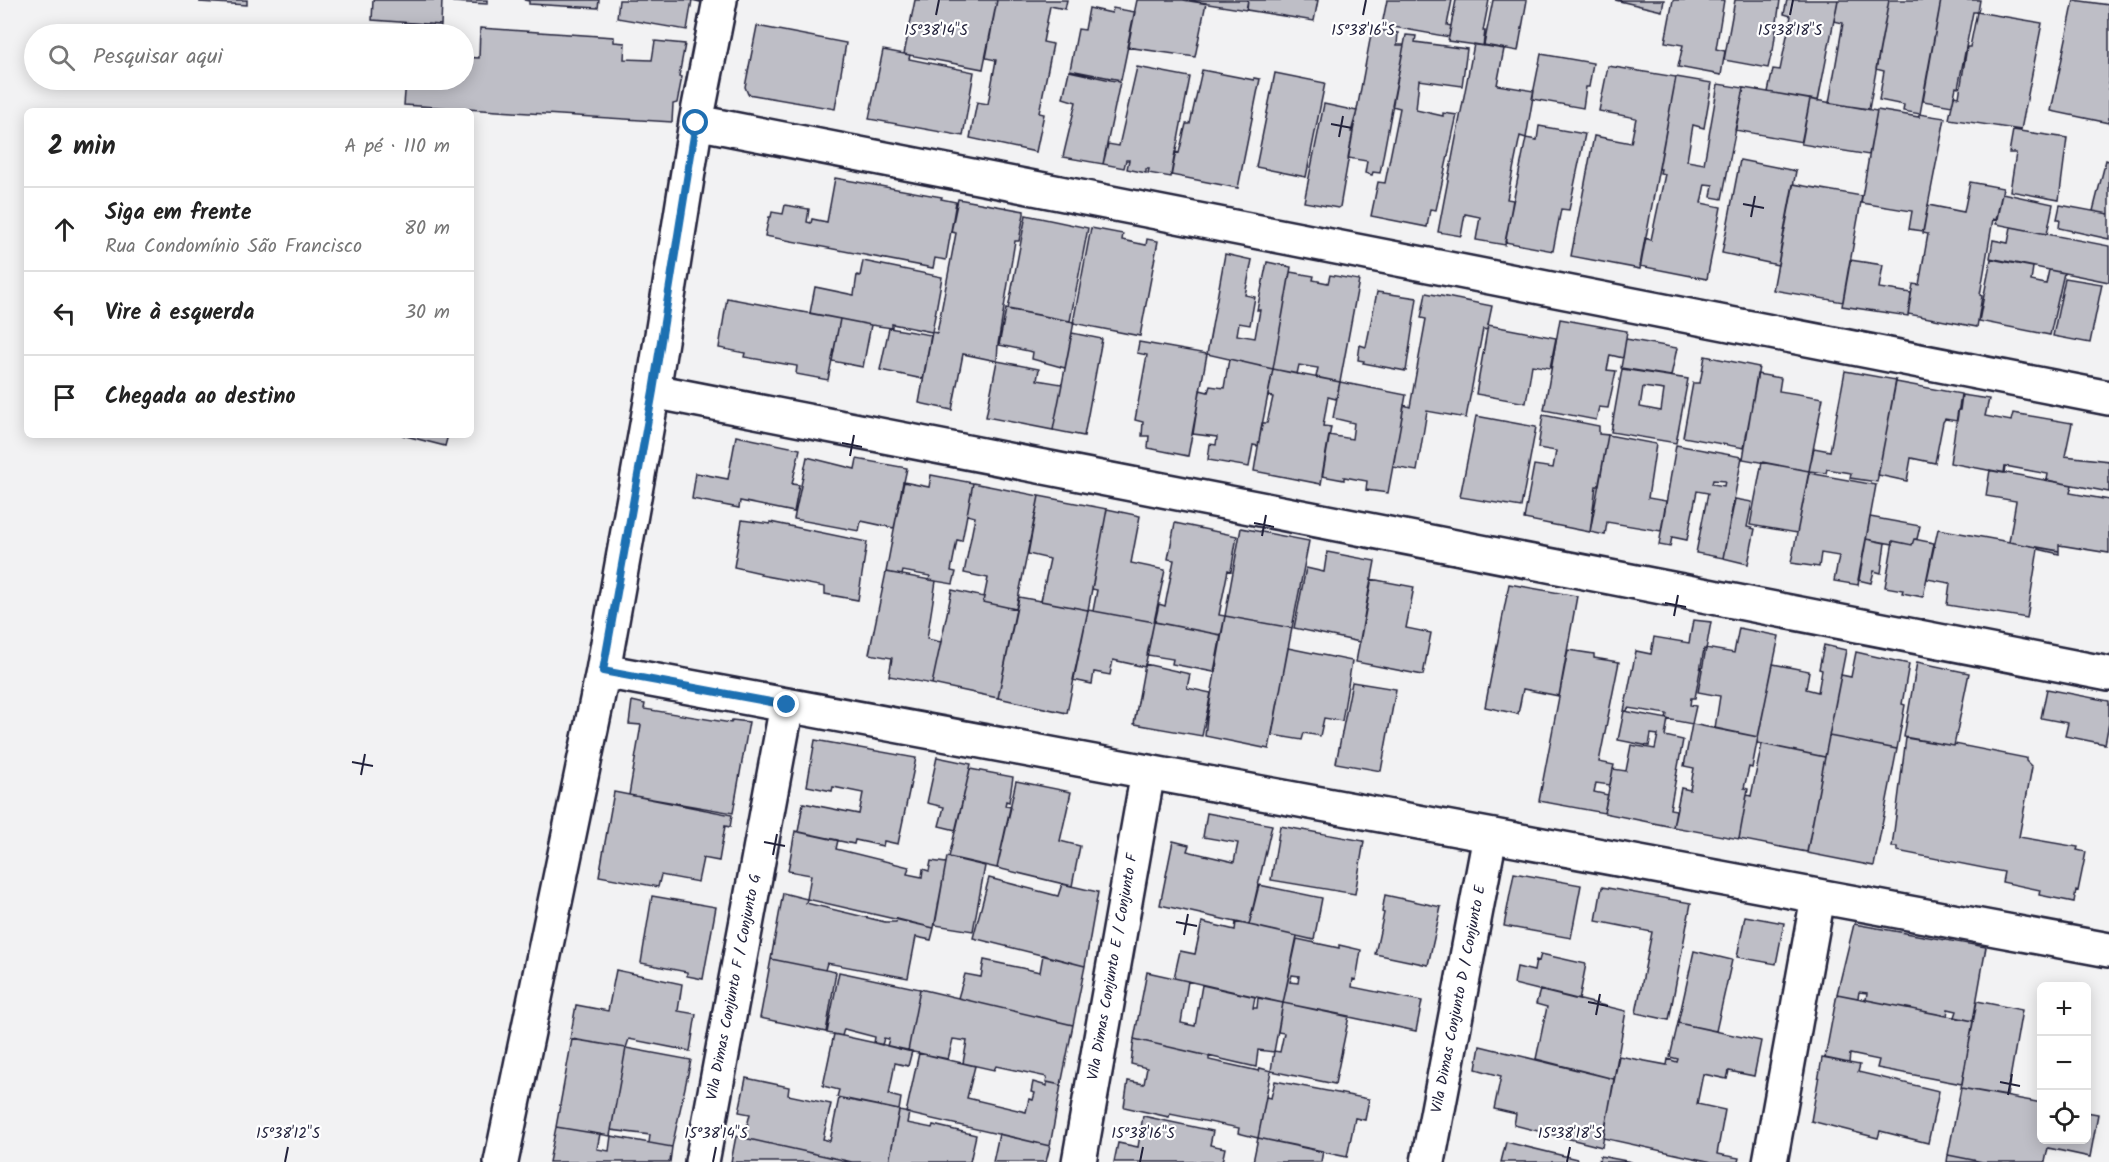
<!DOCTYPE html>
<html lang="pt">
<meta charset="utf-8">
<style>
:root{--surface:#fff;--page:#f2f2f2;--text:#222;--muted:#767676;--line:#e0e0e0}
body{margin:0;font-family:Kalam,sans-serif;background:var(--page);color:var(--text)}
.controls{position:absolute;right:18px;bottom:18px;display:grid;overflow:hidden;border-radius:9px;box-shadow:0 3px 15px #0003}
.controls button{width:54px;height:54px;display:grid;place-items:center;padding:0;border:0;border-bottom:2px solid var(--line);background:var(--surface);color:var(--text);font:30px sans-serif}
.stop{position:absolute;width:18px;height:18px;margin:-14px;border:4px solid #1f6fb2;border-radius:50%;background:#fff}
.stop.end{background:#1f6fb2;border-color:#fff;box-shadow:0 2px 6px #0008}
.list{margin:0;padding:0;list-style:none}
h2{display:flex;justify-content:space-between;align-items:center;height:78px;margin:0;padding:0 24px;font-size:26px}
h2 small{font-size:20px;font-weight:400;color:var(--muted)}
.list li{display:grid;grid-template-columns:39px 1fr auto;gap:18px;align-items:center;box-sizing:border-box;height:84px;padding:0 24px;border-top:2px solid var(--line)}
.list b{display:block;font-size:22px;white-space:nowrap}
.list p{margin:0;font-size:20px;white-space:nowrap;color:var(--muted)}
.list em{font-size:20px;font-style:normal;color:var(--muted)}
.icon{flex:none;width:33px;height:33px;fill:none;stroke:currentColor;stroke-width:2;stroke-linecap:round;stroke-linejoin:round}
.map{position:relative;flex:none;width:2109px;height:1162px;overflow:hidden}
.search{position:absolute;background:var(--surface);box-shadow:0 3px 15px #0003;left:24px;top:24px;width:450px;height:66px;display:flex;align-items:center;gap:15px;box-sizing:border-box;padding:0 21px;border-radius:33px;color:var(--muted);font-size:22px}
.panel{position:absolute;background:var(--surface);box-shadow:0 3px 15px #0003;left:24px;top:108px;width:450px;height:330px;border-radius:9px}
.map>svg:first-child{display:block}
</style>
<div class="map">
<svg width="2109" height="1162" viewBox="0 0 2109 1162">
<rect width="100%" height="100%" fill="#f2f2f3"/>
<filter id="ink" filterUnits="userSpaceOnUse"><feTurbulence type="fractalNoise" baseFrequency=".0167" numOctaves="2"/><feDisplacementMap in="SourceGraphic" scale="12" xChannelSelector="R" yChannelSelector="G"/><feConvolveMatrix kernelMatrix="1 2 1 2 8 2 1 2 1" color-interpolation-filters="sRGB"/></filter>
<g filter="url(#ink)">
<!-- building -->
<path fill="#bebec6" stroke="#22223b" stroke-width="1.5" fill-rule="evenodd" d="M201,0H247V5L200,2Z
M373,0H442L441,25L372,20Z
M453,0H487V4L453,2Z
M524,0H599L598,8L529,4V1Z
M619,0H700V2L692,0L687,30L617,18Z
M915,0H997L983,69L904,54Z
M997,0H1067L1065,9L1050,6L1043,42L1053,44L1039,113L1044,114L1036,152L970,138L977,102L988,104L996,60L986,58Z
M1137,0H1183L1206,3L1195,57L1127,47Z
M1183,0H1248L1246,10Z
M1248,0H1318L1314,21L1247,10Z
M1387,0H1452L1447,25L1451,26L1449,37L1382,25Z
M1456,0H1489L1483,31H1485L1483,46L1448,41Z
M1493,0H1527L1518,51L1484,45Z
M1615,0H1664L1662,11Z
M1673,0H1724L1716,49L1725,51L1721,75L1678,67L1683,45L1665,42Z
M1735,0H1780L1773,51H1772L1768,68L1724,60Z
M1787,0H1838L1818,101L1768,92L1773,69L1780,70L1791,16L1784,14Z
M1838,0H1889L1869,109L1829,103L1843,23L1834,21Z
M1889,0H1941L1920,114L1903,111L1904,105L1879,100L1884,71L1876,69Z
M1941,0H1980L1978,12H1973L1958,88L1956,87L1952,106L1923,101Z
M2074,0L2109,5V123L2051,111Z
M1089,8L1112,13L1113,8L1135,12L1121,80L1070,70L1078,29L1085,30Z
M1977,12L2042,23L2021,130L1949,119L1954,96L1959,97L1967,47H1970Z
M409,23L441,25L440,34H409Z
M757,26L846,43L835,109L748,94L745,87Z
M480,28L614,37V42L625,43L624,59L652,60L655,41L685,44L679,76L682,77L677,103L673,104L672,122L404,105L406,80H464V57L479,58Z
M1372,29L1398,33L1397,45H1404L1380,173L1373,172L1372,175L1365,173L1367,161L1348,158Z
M1406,35L1416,36L1415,42L1467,49L1462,86L1419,80L1416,110L1443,116V113L1457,115L1436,210L1430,209L1427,227L1371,216L1378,182L1385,183L1400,108L1392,106Z
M1474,44L1504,49L1497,85L1534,91L1526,138L1520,136L1507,199L1513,200L1505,245L1476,240L1480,217L1465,214L1461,236L1438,232Z
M883,50L910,55L909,59L974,72L963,136L869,119Z
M1541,54L1593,63L1589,87H1586L1583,108L1532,99Z
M1608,66L1676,77L1640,269L1571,256L1594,136L1631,143L1636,118L1599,111Z
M1137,67L1190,77L1171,177L1148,173L1149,169H1146V173L1127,169L1129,160H1126L1124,168L1103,164L1108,144L1119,146Z
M1202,70L1254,80V78L1260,79L1238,188L1171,175L1175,152L1179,153L1186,124H1190Z
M1069,71L1120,82L1103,164L1063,157L1076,102L1063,98Z
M1275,73L1325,83L1306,177L1256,167Z
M1676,77L1712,83L1704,128L1693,125L1687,161L1704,164L1718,84L1744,88L1722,199L1711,197L1713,185L1705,184L1701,203L1721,207L1707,279L1640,266L1645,238L1651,240L1665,174L1660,173L1661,169H1659Z
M1744,88L1810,99L1802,142L1735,130Z
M1810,99L1877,111L1869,155L1801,144Z
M1324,104L1357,111L1351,132H1353L1340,207L1338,208L1304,202Z
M1877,110L1919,117V114L1945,118L1923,231L1909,229L1912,211L1861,203Z
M1539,126L1585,134L1569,210L1561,209L1553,251L1505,242L1526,138L1537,140Z
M2013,130L2067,138L2059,200L2010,191L2016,153H2009Z
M1740,160L1796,171L1778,265L1722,253Z
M2106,160L2109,161V214L2093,211Z
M835,178L942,197L941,199L956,202L946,260L935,258L933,268L765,236L769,217H771L772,212L783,214L785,205L809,209L807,222L811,223L812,219L827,222Z
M1970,182L2003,188L1996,220L1993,219L1980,295L1982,296L1977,327L1908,314L1913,284L1919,285L1928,234L1923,233L1928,205L1964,212Z
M1793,184L1862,196L1843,302L1773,290Z
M2002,193L2053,204L2047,234L1996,224Z
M958,199L1024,211V214L1019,241H1015L998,344L997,361L963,354L952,410L919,403L932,332L937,333L956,233L951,232Z
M2060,205L2109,214V239L2059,228L2060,219H2057Z
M1026,215L1088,228L1070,321L1008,309Z
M2011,227L2109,246V282L1990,258L1993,240L2008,243Z
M1091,228L1123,234L1122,240L1146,245L1147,239L1158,241L1140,336L1073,323Z
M1225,254L1252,260L1245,295L1255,297L1250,325L1239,323L1237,335L1255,338L1260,310H1257L1267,262L1291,267L1273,369L1207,354Z
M1991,259L2033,267L2031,281L2046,284L2049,270L2064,273L2050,335L1979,321Z
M1850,260L1883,265L1879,288L1911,293L1908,316L1842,306Z
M863,261L942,277L932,332L892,324V328L871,325L810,313L815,287L854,295L857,275L860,276Z
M1290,272L1314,276L1313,280L1328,283L1330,275L1359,280L1340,382L1316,377L1318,368L1299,365L1297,374L1273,369Z
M2065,278L2102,284L2090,343L2053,336Z
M1377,292L1417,298L1406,371L1363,363L1364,361L1358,360L1360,345L1366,347Z
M1426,293L1492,306L1487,330L1483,329L1466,418L1427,411L1417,471L1393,467L1404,405L1410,407L1426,319L1421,318Z
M727,298L840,319L828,380L796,374L797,366L744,357L745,353L719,348Z
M1006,309L1074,322L1065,368L1032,359L1033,352L999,345Z
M840,319L871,325L863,367L832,361Z
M1560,319L1627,331L1623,358L1610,355L1607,370L1616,371L1608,408L1599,407L1596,420L1544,410Z
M1488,325L1556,338L1550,368L1532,365L1526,403L1476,394Z
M889,328L931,335L923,379L880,370Z
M1072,333L1102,339L1084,436L1053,430Z
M1626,339L1677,348L1671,376L1621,368Z
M1139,342L1207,354L1188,456L1148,448L1149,436H1142L1143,422L1135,420L1147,355L1137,353Z
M1705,356L1759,367L1744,448L1683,437L1693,383H1700Z
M1229,359L1273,369L1258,446L1253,445L1249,467L1208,460L1210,444L1216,445L1217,437L1193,434L1200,390L1208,392L1210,386L1224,388Z
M997,361L1039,369L1037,380L1062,384L1053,430L986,417Z
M1273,369L1340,382L1336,399L1328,397L1323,426L1331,427L1321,484L1254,471L1262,423H1267L1273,397L1268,396Z
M1622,369L1688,379L1676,443L1611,432ZM1643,387L1664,390L1661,411L1640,407Z
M1845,371L1896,380L1877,482L1850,478L1851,473L1827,469L1826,473L1809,471L1814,448L1830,451Z
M1757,374L1781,378L1779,391L1823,398L1809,471L1743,459Z
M1340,382L1406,395L1388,493L1366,490L1367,481L1344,477V480L1322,476L1329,435L1352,439L1354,423L1333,418Z
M1896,382L1961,394L1957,421L1945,419L1943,422L1935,463L1911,458L1907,481L1878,475Z
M1962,395L1989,399L1985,416L2011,421L2013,413L2072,423L2065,456L2109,461V492L2047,480L2048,474L2005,466L2004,473L1950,463L1958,410H1960Z
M1543,415L1599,426V434L1608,435L1599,486H1596L1590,532L1524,519L1534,465L1553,468L1556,451L1538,448Z
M1476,416L1536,427L1521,507L1460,497Z
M402,435H448L445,446Z
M1608,435L1656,444L1648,498L1666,501L1661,531L1607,522L1605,535L1590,532Z
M736,436L800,449L792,484L799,485L794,512L740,501L739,508L692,499L696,473L728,479Z
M1676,445L1742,457L1723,558L1696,553L1708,493L1697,491L1687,540L1672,537L1670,547L1659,545ZM1713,480L1725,481L1724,486L1712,484Z
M807,457L855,469L857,459L907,468L894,528L861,521L859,531L794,519Z
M1762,462L1809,471L1797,533L1750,525Z
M1990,470L2072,485L2070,493L2109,500V553L2059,545V551L2009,542L2016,501L1986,496Z
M1809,473L1876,485L1858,585L1834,581L1839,556L1821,553L1819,567L1791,563Z
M931,475L973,483L962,541L957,540L951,571L956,572L953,584L929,580L930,576L903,571L902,575L886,572L903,482L929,487Z
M973,483L1039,496L1016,609L983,602L988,578L964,573L975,517L967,515Z
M1039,496L1107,509L1088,610L1041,601L1050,559L1028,554Z
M1735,499L1752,502L1747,527L1755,529L1748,564L1723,558Z
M1107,509L1140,516L1131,563L1165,570L1154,622L1093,611L1097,590L1092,589Z
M1870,517L1920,526L1917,539H1914L1912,545L1893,541V544L1866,539Z
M742,520L770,524V522L867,542L858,600L825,594V587L760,575L761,573L734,567Z
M1175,523L1237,536L1231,571L1228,570L1219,615L1225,616L1221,635L1155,622L1159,604L1165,606L1174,560L1168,559Z
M1241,528L1309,541L1292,628L1225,616Z
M1938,529L2059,551V554L2038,549L2027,618L1947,605L1950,583L1927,579Z
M1866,539L1885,543L1881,573L1874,571L1871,583L1858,580Z
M1914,539L1934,543L1923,597L1902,593L1903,590L1885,587L1893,541L1912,545Z
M1327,552L1375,561L1360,642L1294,628L1306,568L1324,572Z
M886,572L936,581L927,639L941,642L932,684L889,676L892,658L869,654Z
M1371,579L1414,587L1406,628L1431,633L1423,675L1356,662Z
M1509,584L1577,596L1559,696L1523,689L1518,714L1485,707Z
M952,590L984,597L983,602L1016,609L998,698L932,684Z
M1019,597L1088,610L1067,713L998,698Z
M1088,610L1154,622L1145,667L1113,660L1110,675L1094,672L1092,684L1073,680Z
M1225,616L1292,628L1269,749L1205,736L1207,718Z
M1693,620L1711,622L1706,650L1704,649L1695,698H1691L1690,705L1696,706L1692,724L1666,719L1667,714L1628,708L1627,711H1624L1636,651L1651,654L1654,637L1689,643Z
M1154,622L1221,635L1214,672L1172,664L1173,659L1147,655Z
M1739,628L1779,636L1758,737L1715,728L1720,696L1698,692L1706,648L1734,653Z
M1824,645L1846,650L1825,757L1757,743L1773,664L1809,671L1806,689L1818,692L1822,670L1819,669Z
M1288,648L1352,661L1342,721L1324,718L1320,736L1304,733L1302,740L1272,735Z
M1568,650L1594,654V658L1619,662L1599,762L1614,765L1613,769L1610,785L1596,783L1594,792L1608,795L1604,813L1539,801Z
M1856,652L1909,664L1902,704L1905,705L1897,749L1829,736L1841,675L1851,677Z
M1917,662L1969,673L1954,746L1904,737Z
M1145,664L1190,674L1187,688L1211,693L1202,736L1134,724Z
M1352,682L1396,689L1381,771L1336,763Z
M2047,689L2109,701V723L2105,744L2065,736L2068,723L2041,718Z
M632,701L645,704L644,709L731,723L732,720L749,722L733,813L629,795L641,725L629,724Z
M1624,711L1668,719L1665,736L1683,740L1670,809L1676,810L1673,827L1604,813L1613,769L1626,771L1631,745L1655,749L1658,735L1651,734L1649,746L1618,740Z
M1692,724L1758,737L1752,768L1749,767L1744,788L1748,789L1739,839L1673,827L1681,788L1690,790L1694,768L1684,766Z
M1829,736L1897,749L1874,866L1807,853Z
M1906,738L1954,746L1955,744L2026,758V761L2032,767L2019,837L2078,847L2077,850L2086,852L2078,891L2076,890L2074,902L2039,895L2040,890L2002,882L2004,872L1897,851V847H1892Z
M815,740L916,758L898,844L884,841L883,846L855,840L854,844L798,832L803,803L859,814L863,793L833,787L832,791L807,786Z
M1762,744L1825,757L1807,852L1739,839L1747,795L1751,796Z
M937,757L971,764L956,830L939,826L944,807L927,803Z
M970,769L1013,777L1009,802L1006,801L1005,806L1011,807L997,868L949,857Z
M1016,781L1071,792L1060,841L1080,846L1072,886L997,868Z
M614,792L732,815L730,827L725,826L719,861L703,858L698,882L661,875L658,887L599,876Z
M1207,813L1272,825L1249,925L1160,905L1173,841L1189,845L1187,851L1234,862L1238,843L1203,837Z
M1280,826L1364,841L1355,894L1271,880Z
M795,831L838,840L836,849L909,867L907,874L922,877L923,869L929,871L931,861L946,863L934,928L807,899L811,875L788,871Z
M947,857L985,866L973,931L935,925Z
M1514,873L1581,885L1571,938L1504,926Z
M989,878L1058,896L1062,884L1098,892L1085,966L973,938Z
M1259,885L1322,898L1314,940L1249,925Z
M1602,887L1691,903L1669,1020L1636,1013L1652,932L1596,921Z
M783,893L807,899L806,903L885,922H896L897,919L934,928L931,940L916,937L908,978L827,963L825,970L771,959Z
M1385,895L1441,907L1428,965L1375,954L1384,913L1382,912Z
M652,896L716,907L703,979L687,976V972L641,963Z
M1745,916L1784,923L1776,964L1737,957Z
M1202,922L1235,930L1236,922L1297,936L1283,1003L1174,978L1180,951L1195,954Z
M1854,924L1986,947L1973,1021L1955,1017L1957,1011L1948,1009L1947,1016L1866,1000L1867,993L1859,992L1858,998L1837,994Z
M1297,939L1339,948V945L1361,950L1356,980L1353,979L1352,987L1422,1001L1416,1031L1283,1003ZM1292,975L1299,976L1298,983L1290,982Z
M1694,951L1732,960L1716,1031L1678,1023Z
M1541,954L1586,964L1579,1000L1514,984L1517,967L1534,971L1536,960L1539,961Z
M1043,955L1085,966L1073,1025L958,998L965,974L981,977L984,960L1040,972Z
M771,959L836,972L826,1032L760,1018Z
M616,970L682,984L678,1011L696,1014L690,1051L629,1039L626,1048L570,1039L576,1005L608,1011Z
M839,972L920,989L908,1051L887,1046L889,1039L884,1038L882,1045L874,1043L875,1037L844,1029L842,1036L827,1033Z
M1147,972L1188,981L1181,1023L1195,1026L1202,985L1255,997L1253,1008H1257L1258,998L1283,1003L1274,1052L1258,1050L1256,1067L1134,1039Z
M920,989L1073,1025L1061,1085L1046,1082L1047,1077L996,1066L994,1070L963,1063L967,1041L953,1039L948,1059L908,1051Z
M1540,990L1626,1011L1614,1079L1536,1059L1547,1007L1536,1004Z
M1837,994L1973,1021L1962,1084L1877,1068L1879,1060L1850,1054L1849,1063L1825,1058Z
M1977,1001L2022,1010L2007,1096L1961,1088Z
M1283,1003L1349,1016L1335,1084L1271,1071L1274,1051L1280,1052L1284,1033L1278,1032Z
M1678,1023L1761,1041L1754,1076L1729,1071L1727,1079L1703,1074L1697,1104L1725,1110L1717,1154L1739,1158L1738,1162H1712L1603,1138L1619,1056L1667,1065L1668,1059L1677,1062L1678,1059L1670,1057Z
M834,1034L912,1051L908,1066L895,1063L889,1095L901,1098L899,1110L837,1097L839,1090L823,1086Z
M572,1039L626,1048L610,1136L556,1127Z
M1134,1039L1209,1056V1060L1259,1071L1260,1068L1271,1071L1258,1138L1238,1133L1239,1128L1170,1114L1169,1117L1124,1107L1128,1081L1144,1084L1147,1068L1131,1064Z
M1480,1046L1614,1079L1602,1147L1514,1125L1516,1114L1494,1109L1501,1076L1476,1069Z
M626,1048L691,1060L672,1147L649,1143L650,1135L611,1130Z
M919,1053L975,1066L967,1098L1026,1112L1029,1099L1033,1100L1035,1093L1031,1092L1033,1082L1047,1086V1082L1061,1085L1050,1146L906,1113Z
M1822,1058L1860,1065L1858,1072L1939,1091L1928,1143L1880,1131L1878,1138L1811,1121Z
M746,1078L789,1087L788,1095L831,1104L823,1139L830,1141L839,1098L899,1110L889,1162H852L744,1138L750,1114L739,1112Z
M1275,1081L1369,1099L1365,1120L1355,1118L1347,1157L1258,1138L1266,1097L1271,1098Z
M1961,1088L2042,1103V1140H2086V1112L2098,1114L2090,1157L2048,1148L2045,1162H1983L1948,1155Z
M899,1111L909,1113L907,1123L932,1128L933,1125L976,1135L970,1162H889Z
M1143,1116L1213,1131L1210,1145L1225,1148L1222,1162H1114L1118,1143L1138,1147Z
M556,1127L600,1134L597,1149L609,1151L611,1136L672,1147L670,1162H549Z
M999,1134L1050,1146L1046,1162H993Z
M736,1136L744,1138L852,1162H731Z
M1258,1138L1323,1151L1321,1162H1253Z
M1506,1142L1577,1159L1576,1162H1501Z
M1948,1155L1983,1162H1947Z
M1600,1156L1632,1162H1599Z"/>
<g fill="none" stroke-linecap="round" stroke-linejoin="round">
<!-- minor casing -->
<g stroke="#22223b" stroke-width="38">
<path id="minor" d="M696,122L2109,398
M653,391L2109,674
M603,671L2109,950
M501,1162L603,671L653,391L696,122L720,0
M702,1162L787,705
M1079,1162L1148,772
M1428,1162L1490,836
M1770,1162L1818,897"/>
</g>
<!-- minor -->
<use href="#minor" stroke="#fff" stroke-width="33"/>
</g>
</g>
<g fill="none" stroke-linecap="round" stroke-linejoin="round" filter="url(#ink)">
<!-- route -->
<path stroke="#1f6fb2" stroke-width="8" d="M696,123L653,391L603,671L787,705"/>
</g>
<!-- ticks -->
<path fill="none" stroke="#22223b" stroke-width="2" d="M936,15L939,0M1363,15L1366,0M1790,15L1793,0M1331,124L1352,128M1339,137L1343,116M1743,204L1764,208M1751,217L1755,196M842,443L862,447M850,456L854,435M1254,523L1274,527M1262,536L1266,515M1665,603L1686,607M1674,616L1678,595M352,762L373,766M361,775L365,754M764,842L785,846M773,855L777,834M1176,922L1197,926M1184,935L1188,914M1588,1002L1608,1006M1596,1015L1600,994M2000,1082L2020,1086M2008,1095L2012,1074M285,1162L288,1147M713,1162L716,1147M1140,1162L1143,1147M1567,1162L1570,1147"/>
<g text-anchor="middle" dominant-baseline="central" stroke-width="4.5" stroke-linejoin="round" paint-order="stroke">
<!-- street labels -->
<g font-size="15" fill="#22223b" stroke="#fff">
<text transform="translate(1113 967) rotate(-80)">Vila Dimas Conjunto E / Conjunto F</text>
<text transform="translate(734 987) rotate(-79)">Vila Dimas Conjunto F / Conjunto G</text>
<text transform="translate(1459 999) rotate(-79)">Vila Dimas Conjunto D / Conjunto E</text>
</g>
</g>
<g font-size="15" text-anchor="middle" fill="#22223b" stroke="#fff" stroke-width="4.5" stroke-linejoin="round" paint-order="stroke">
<text x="936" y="35">15°38'14"S</text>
<text x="1363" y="35">15°38'16"S</text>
<text x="1790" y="35">15°38'18"S</text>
<text x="288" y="1138">15°38'12"S</text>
<text x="716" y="1138">15°38'14"S</text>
<text x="1143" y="1138">15°38'16"S</text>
<text x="1570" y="1138">15°38'18"S</text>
</g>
</svg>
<div class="controls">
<button>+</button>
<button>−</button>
<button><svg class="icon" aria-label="locate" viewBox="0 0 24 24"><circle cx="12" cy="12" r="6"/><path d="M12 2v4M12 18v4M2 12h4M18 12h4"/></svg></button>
</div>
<div class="stop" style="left:696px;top:123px"></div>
<div class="stop end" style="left:787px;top:705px"></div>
<div class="search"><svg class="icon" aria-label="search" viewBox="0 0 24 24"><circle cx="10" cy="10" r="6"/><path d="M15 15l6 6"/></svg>Pesquisar aqui</div>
<section class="panel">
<h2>2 min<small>A pé · 110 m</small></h2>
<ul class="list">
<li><svg class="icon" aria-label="ahead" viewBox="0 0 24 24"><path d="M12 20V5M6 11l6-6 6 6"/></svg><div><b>Siga em frente</b><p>Rua Condomínio São Francisco</p></div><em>80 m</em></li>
<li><svg class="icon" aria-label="left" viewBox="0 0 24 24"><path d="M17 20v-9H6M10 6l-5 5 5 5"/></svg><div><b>Vire à esquerda</b></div><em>30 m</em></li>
<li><svg class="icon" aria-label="arrive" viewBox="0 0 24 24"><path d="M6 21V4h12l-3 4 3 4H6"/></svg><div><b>Chegada ao destino</b></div></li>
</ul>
</section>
</div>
